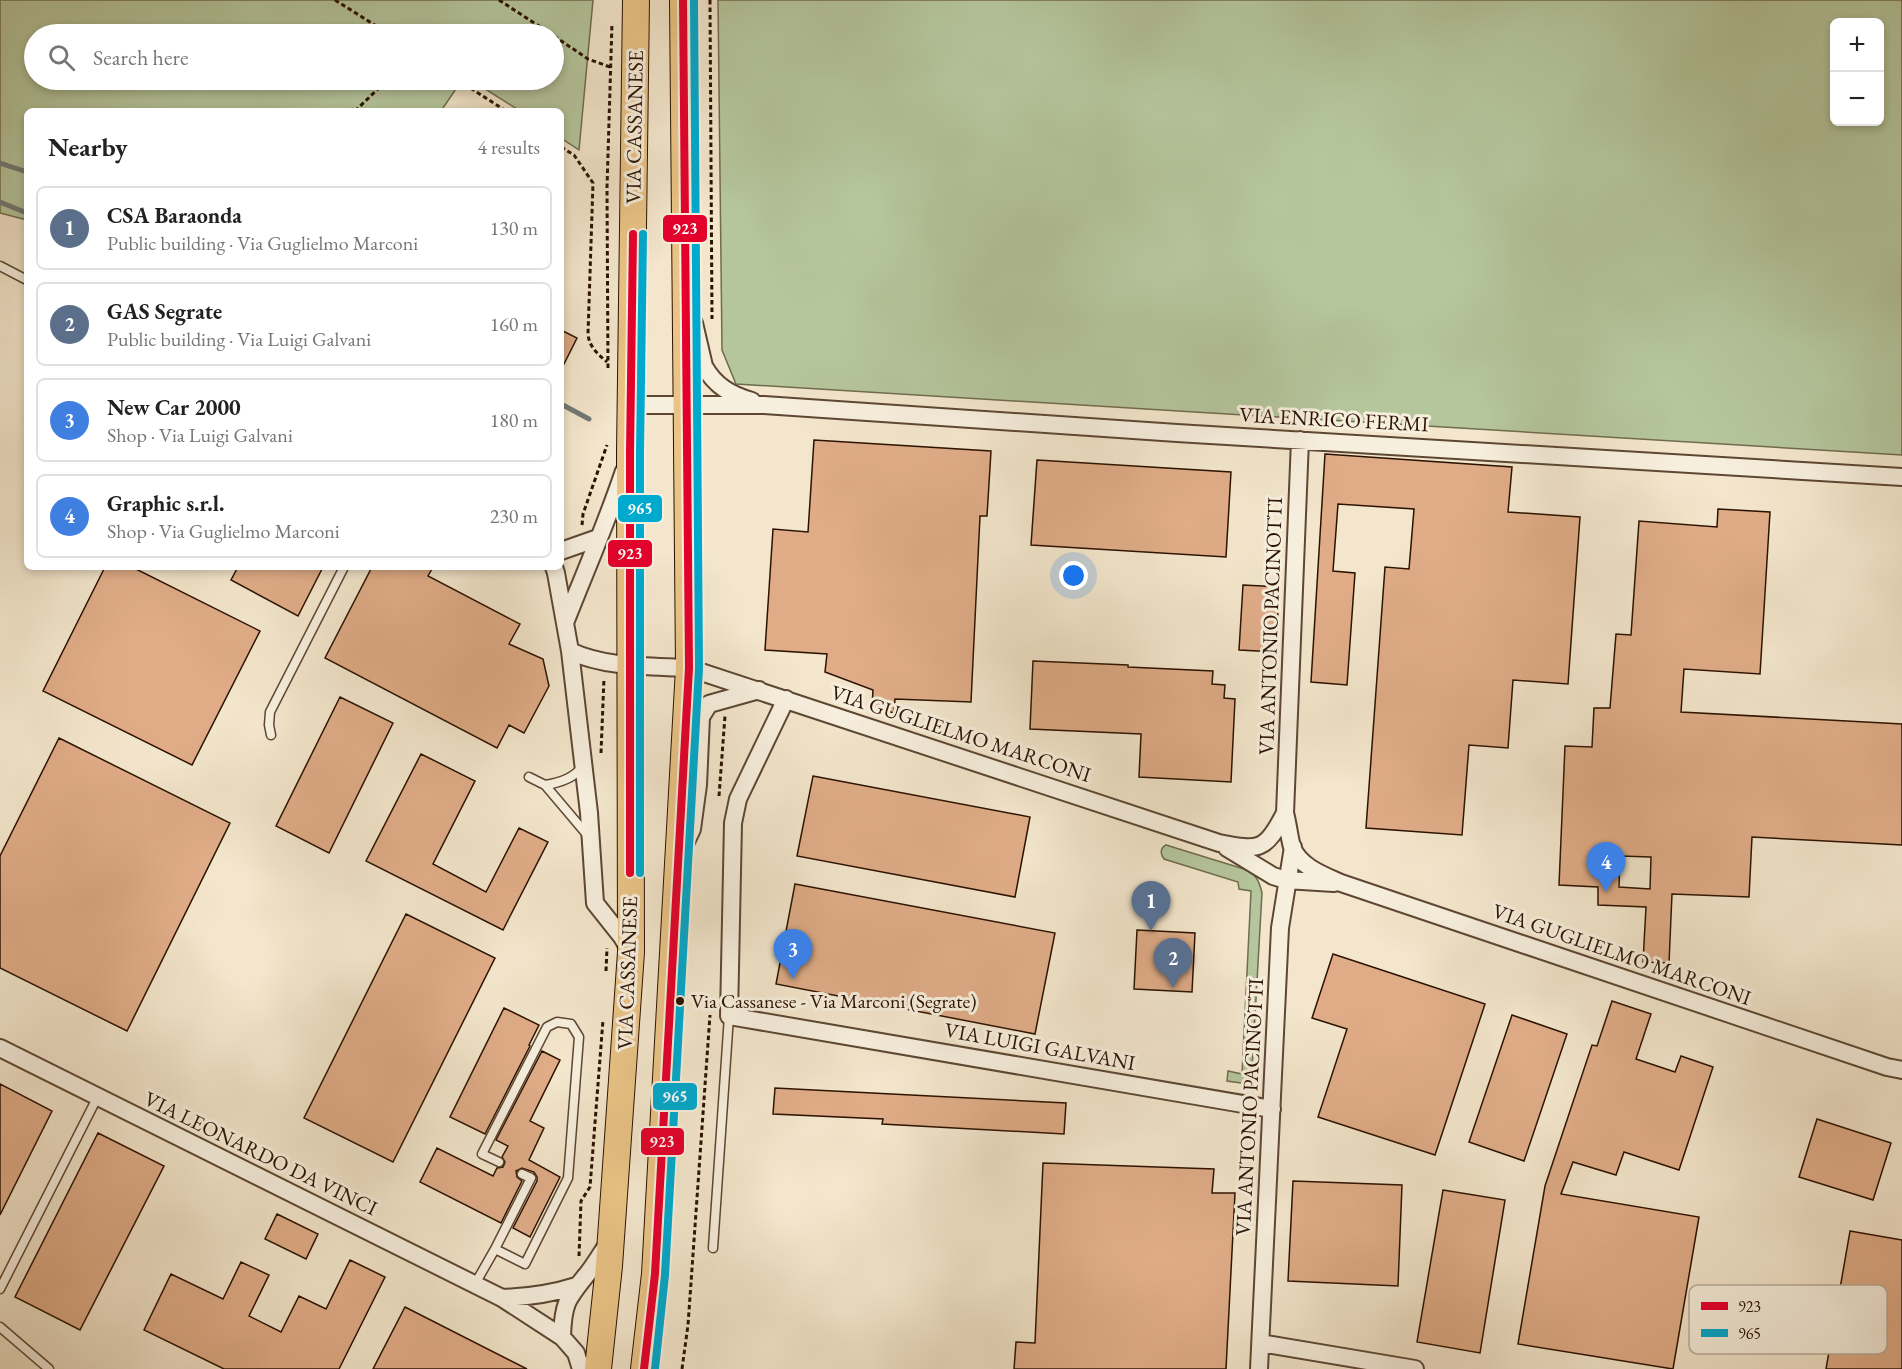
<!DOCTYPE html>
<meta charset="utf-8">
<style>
:root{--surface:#fff;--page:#f6f6f6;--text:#222;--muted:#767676;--line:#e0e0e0;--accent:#2563eb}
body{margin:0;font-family:"EB Garamond",serif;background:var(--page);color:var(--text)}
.controls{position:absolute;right:18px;top:18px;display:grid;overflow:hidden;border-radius:9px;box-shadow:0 3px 9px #0003}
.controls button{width:54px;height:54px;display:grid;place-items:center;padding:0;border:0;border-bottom:2px solid var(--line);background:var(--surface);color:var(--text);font:30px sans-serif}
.you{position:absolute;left:1074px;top:576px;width:21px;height:21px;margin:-15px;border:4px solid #fff;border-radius:50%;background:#1a73e8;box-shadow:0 0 0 9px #1a73e833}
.badge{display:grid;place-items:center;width:39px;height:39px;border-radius:50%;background:var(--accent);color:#fff;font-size:20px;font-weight:700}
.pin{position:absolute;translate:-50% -50px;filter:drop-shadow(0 2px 3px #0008)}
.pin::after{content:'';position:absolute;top:32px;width:21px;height:18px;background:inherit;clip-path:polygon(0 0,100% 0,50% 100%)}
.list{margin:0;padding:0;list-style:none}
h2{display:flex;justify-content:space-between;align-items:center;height:78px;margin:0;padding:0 24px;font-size:26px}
h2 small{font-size:20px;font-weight:400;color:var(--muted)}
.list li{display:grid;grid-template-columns:39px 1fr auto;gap:18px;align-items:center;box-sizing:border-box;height:84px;margin:0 12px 12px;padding:0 12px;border:2px solid var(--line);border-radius:9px}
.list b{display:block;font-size:22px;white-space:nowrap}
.list p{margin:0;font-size:20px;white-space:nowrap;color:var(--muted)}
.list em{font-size:20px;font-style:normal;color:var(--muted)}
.icon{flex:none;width:33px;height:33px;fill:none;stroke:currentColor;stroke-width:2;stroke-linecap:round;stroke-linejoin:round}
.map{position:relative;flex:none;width:1902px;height:1369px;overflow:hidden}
.search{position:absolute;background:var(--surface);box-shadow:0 3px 9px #0003;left:24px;top:24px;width:540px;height:66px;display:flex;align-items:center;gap:15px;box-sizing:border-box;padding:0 21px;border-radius:33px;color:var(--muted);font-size:22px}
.panel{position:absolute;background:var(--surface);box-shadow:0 3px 9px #0003;left:24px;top:108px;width:540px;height:462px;border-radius:9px}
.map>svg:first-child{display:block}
</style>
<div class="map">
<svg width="1902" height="1369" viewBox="0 0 1902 1369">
<rect width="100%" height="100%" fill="#f3e6cc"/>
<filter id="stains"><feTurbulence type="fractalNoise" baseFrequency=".00333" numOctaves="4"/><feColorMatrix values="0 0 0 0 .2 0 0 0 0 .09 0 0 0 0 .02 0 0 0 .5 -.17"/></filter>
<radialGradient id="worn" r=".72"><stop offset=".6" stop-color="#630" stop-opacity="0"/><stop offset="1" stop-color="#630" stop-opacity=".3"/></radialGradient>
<!-- green -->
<path fill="#b5c69d" stroke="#706c4e" stroke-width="1.5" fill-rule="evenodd" d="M0,0H593L579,150L561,138V111H520L471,80H554V34H34V80H462L441,111H27V220L0,213Z
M718,0H1902V455L736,384L722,350ZM1880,22V122H1834V22Z
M1166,845L1244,869C1256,874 1259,880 1262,893L1252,1069L1250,1076L1241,1083L1227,1081L1228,1071L1242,1074L1251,891L1239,889L1238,882L1164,859C1160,854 1160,848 1166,845Z"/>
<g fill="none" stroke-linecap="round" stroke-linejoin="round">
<!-- stream -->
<path stroke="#727974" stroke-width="5" d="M0,163L27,172
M0,202L27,213
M561,404L589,419"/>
</g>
<!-- building -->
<path fill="#dfac87" stroke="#2b1200" stroke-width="1.5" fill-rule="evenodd" d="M561,330L577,338L561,370Z
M814,440L991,451L987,516H980L971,702L895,699L894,713L872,706L873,690L825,672L827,654L765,650L773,529L808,532Z
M1325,454L1512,467L1508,512L1580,517L1568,684L1513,680L1508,748L1469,745L1462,835L1366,828L1385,567L1409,569L1414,509L1338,504L1333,571L1355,573L1347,685L1311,682Z
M1037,460L1231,472L1226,557L1031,545Z
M1718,509L1770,512L1760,674L1684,669L1681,712L1902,724V845L1752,837L1749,897L1672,894L1669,963L1643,962L1646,907L1598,905V887L1559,885L1565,746L1592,747L1594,708H1610L1616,634L1631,635L1639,521L1717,527ZM1620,856L1651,857L1650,889L1619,887Z
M105,567H132L260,631L192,765L43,691Z
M238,567H323L298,616L231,580Z
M372,567H433L428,576L520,624L509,644L543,659L549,686L524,733L509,725L497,748L325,658Z
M1243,585L1279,587L1276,652L1239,650Z
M1033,661L1128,665V667L1213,671L1212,684L1225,685L1224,698L1235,699L1231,782L1139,777L1141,734L1030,729Z
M340,697L393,723L329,853L276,826Z
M59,738L230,823L127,1031L0,968V856Z
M421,754L475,781L433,864L486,892L519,828L548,842L503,930L366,861Z
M813,776L1030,817L1015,897L797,856Z
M795,884L1055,933L1035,1034L776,984Z
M406,914L495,958L393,1162L304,1118Z
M1137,930L1195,933L1192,992L1134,989Z
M1333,954L1485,1004L1435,1155L1318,1117L1347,1029L1312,1018Z
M1612,1001L1651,1014L1636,1059L1675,1072L1681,1056L1713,1067L1679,1170L1624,1152L1616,1175L1573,1162L1561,1194L1699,1217L1673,1369L1518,1344L1545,1186L1592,1045L1597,1046Z
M504,1008L539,1025L529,1045L530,1046L485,1134L450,1117Z
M1512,1015L1567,1034L1524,1161L1469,1142Z
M542,1051L560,1060L530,1121L544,1128L529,1160L560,1177L530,1237L513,1228L537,1181V1177L534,1172L522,1168L516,1171L517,1177L522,1181L501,1223L420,1182L437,1148L493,1176L497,1168L503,1167L505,1162L502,1157L508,1146L496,1140Z
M0,1084L52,1111L0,1215Z
M775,1088L1066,1103L1064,1134L882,1124L883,1119L773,1114Z
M1817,1119L1891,1143L1873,1200L1799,1177Z
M98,1133L164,1166L80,1330L15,1297Z
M1043,1163L1214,1169L1212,1193H1235L1226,1369H1014L1016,1342L1035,1343Z
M1293,1181L1402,1185L1398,1286L1288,1281Z
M1443,1190L1505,1200L1480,1353L1417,1342Z
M277,1214L318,1234L306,1259L265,1239Z
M1850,1231L1902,1240V1369H1826Z
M350,1260L385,1277L339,1369H224L144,1330L171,1274L223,1299L241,1262L269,1275L249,1316L281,1332L299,1296L326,1309Z
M405,1307L527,1369H373Z"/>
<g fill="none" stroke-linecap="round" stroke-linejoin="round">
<!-- service casing -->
<g stroke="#5d4733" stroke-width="11">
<path id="service" d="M0,266L27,280
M271,735L269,725L270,712L344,567
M529,777L545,785L589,837
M545,785C559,783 573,779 582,767
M499,1162L482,1154L547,1027L557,1022L571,1024L579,1037L568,1178L525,1264L495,1249L531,1178L522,1174
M713,1248L729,1016
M475,1284L495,1249
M0,1289L98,1096
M0,1327L49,1369"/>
</g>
<!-- minor casing -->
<g stroke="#5d4733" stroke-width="20">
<path id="minor" d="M694,323L704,366C715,386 731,395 752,401
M631,405H764L1177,433L1902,477
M1300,440L1285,813C1288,824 1289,836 1292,847C1300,867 1323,875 1341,883L1887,1067L1902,1070
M561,551L598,538
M554,567L556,573L570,651L589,813L595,903L622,937L630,951
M565,623C585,572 607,522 624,471
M570,651C606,668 650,666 689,668L1219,843C1260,851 1265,851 1285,813
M786,699L738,799L733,823L729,1016L1272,1109
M684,846L692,829L698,785L701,717L709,704L759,690
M1227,848L1273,876L1286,880L1334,883
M0,1048L502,1298L562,1337
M502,1298C528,1297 551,1294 576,1286
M1261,1343L1415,1369
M581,1369L576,1353L562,1337C563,1303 567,1299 588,1273C595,1264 602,1252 609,1242
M1259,1369L1280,928L1293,847"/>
</g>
<!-- primary casing -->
<g stroke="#2b1200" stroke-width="28">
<path id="primary" d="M598,1369L609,1266L631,952L630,453L636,0
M644,1369L655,1274L689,668L683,0"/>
</g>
<!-- path -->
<path stroke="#2b1200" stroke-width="3" stroke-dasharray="4.5 3" stroke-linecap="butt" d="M335,0L389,34
M499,0L551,34
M710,0L712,319
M554,36L588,59L610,67
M458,80L506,111
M355,111L381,86L392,80
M561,147L574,155L593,183L588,334C589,347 598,354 607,362
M608,368L607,188L612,23
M582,525L583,514L607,445
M601,753L604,678
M719,796L725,716
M606,971L607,948
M579,1256L581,1201L590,1187L603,1020
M682,1369L688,1325L710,1015"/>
<!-- service -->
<use href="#service" stroke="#f7efde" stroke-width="8"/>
<!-- minor -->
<use href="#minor" stroke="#f7efde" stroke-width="16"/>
<!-- primary -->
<use href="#primary" stroke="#eac386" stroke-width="26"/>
<!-- bus-1 casing -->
<g stroke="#f7efde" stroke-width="12">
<path id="bus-1" d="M630,873V453L633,234
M644,1369L655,1274L689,668L683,0"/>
</g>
<!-- bus-2 casing -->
<g stroke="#f7efde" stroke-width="12">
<path id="bus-2" d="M640,873V453L643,234
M655,1369L665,1275L699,668L694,0"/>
</g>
<!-- bus-1 -->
<use href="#bus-1" stroke="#e4002b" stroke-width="8"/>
<!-- bus-2 -->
<use href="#bus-2" stroke="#00a9ce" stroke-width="8"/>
</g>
<!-- markers -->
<circle fill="#2b1200" stroke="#f7efde" stroke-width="2" cx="680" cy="1001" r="5"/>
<g text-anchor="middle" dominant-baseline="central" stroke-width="6" stroke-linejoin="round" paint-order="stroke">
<!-- bus labels -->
<g font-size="20" fill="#2b1200" stroke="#f7efde" text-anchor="start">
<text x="691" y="1001">Via Cassanese - Via Marconi (Segrate)</text>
</g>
<!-- street labels -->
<g font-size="21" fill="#2b1200" stroke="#f7efde">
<text transform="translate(634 127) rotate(-89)">VIA CASSANESE</text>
<text transform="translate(1334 419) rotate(3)">VIA ENRICO FERMI</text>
<text transform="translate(1270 626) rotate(-88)">VIA ANTONIO PACINOTTI</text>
<text transform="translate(961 733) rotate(18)">VIA GUGLIELMO MARCONI</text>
<text transform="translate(1622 954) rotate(19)">VIA GUGLIELMO MARCONI</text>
<text transform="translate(627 973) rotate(-88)">VIA CASSANESE</text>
<text transform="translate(1040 1046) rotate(10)">VIA LUIGI GALVANI</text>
<text transform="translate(1249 1107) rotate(-87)">VIA ANTONIO PACINOTTI</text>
<text transform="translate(261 1153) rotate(26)">VIA LEONARDO DA VINCI</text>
</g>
</g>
<!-- legend -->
<rect x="1689" y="1285" width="198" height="69" rx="9" fill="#f7efde" stroke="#baad9b" stroke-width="1.5"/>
<rect x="1701" y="1302" width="27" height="8" fill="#e4002b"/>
<rect x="1701" y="1329" width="27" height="8" fill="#00a9ce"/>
<g font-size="16" fill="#2b1200">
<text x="1738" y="1312">923</text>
<text x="1738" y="1339">965</text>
</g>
<g stroke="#f7efde" stroke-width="2">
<rect x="662" y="214" width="46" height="29" rx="6" fill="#e4002b"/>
<rect x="617" y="494" width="46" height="29" rx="6" fill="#00a9ce"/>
<rect x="607" y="539" width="46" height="29" rx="6" fill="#e4002b"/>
<rect x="652" y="1082" width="46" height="29" rx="6" fill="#00a9ce"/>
<rect x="640" y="1127" width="45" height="29" rx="6" fill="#e4002b"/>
</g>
<g font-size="16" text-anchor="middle" font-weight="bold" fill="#fff">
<text x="685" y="234">923</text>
<text x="640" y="514">965</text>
<text x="630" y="559">923</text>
<text x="675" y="1102">965</text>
<text x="662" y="1147">923</text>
</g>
<rect width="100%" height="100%" filter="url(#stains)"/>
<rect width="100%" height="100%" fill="url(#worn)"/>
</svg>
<div class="controls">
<button>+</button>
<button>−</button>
</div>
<div class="you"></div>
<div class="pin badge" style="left:1151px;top:931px;background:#5c6f8a">1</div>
<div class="pin badge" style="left:1173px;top:988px;background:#5c6f8a">2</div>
<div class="pin badge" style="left:793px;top:979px;background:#3f7fe0">3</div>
<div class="pin badge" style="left:1606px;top:892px;background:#3f7fe0">4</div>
<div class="search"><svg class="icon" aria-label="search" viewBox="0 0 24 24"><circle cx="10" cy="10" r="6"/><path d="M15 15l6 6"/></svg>Search here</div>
<section class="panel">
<h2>Nearby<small>4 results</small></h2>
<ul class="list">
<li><span class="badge" style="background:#5c6f8a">1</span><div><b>CSA Baraonda</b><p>Public building · Via Guglielmo Marconi</p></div><em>130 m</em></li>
<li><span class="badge" style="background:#5c6f8a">2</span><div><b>GAS Segrate</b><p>Public building · Via Luigi Galvani</p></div><em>160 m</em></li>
<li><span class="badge" style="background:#3f7fe0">3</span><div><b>New Car 2000</b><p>Shop · Via Luigi Galvani</p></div><em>180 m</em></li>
<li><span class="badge" style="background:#3f7fe0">4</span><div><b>Graphic s.r.l.</b><p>Shop · Via Guglielmo Marconi</p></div><em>230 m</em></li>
</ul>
</section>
</div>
